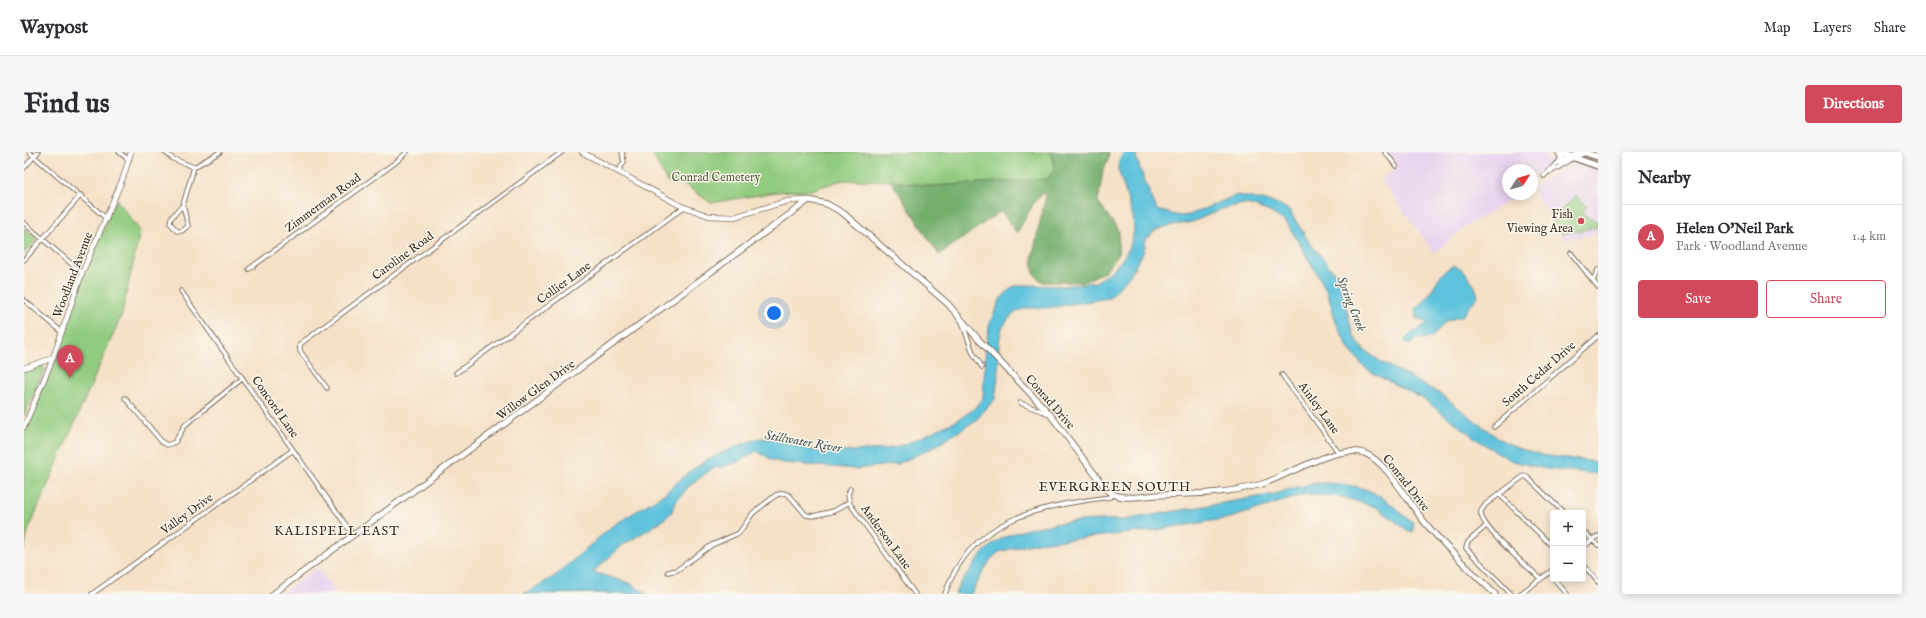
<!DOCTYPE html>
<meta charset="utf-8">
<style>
:root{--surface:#fff;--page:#f7f7f7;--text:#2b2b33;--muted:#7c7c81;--line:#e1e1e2;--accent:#d1495b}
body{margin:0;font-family:"IM FELL English",serif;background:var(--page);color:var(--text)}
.controls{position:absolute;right:12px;bottom:12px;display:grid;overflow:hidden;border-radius:4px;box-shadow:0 2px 10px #0003}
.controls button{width:36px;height:36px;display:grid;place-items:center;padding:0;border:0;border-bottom:1px solid var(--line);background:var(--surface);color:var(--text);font:20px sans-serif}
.compass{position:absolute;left:1478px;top:12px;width:36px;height:36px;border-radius:50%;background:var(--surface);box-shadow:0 2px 10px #0003;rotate:54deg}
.you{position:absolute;left:750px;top:161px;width:14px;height:14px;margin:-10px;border:3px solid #fff;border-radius:50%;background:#1a73e8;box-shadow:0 0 0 6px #1a73e833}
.badge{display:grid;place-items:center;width:26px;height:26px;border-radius:50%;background:var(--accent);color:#fff;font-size:13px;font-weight:700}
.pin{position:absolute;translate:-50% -33px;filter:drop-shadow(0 1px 2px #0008)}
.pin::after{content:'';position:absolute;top:21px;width:14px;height:12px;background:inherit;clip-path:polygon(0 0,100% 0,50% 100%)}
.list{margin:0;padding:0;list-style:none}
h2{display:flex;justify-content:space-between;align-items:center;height:52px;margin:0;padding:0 16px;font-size:17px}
h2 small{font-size:13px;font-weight:400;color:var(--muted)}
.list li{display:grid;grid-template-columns:26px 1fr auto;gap:12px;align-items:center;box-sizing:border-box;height:64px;padding:0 16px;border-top:1px solid var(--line)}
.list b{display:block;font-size:15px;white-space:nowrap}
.list p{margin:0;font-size:13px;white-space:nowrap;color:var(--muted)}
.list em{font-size:13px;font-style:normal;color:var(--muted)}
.actions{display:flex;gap:8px;padding:12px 16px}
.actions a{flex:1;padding:9px 0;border:1px solid var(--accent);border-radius:4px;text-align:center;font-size:14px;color:var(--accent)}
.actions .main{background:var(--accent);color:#fff}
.map{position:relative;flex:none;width:1574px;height:442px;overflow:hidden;border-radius:4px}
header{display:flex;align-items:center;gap:24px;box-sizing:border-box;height:56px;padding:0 20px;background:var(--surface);border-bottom:1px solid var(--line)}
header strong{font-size:19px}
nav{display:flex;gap:22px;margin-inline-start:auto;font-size:14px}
.intro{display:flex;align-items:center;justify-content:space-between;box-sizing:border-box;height:96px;padding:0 24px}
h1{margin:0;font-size:28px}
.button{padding:10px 18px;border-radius:4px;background:var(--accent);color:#fff;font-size:14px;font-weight:700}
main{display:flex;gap:24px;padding:0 24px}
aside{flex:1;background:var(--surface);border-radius:4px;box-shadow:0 2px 10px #0003}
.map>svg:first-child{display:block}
</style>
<header>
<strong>Waypost</strong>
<nav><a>Map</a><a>Layers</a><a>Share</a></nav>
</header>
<div class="intro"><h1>Find us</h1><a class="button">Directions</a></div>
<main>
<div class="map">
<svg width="1574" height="442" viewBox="0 0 1574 442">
<rect width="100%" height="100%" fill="#fbf7ec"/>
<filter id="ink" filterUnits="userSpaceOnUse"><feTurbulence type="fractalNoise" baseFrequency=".025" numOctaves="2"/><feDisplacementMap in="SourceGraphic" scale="8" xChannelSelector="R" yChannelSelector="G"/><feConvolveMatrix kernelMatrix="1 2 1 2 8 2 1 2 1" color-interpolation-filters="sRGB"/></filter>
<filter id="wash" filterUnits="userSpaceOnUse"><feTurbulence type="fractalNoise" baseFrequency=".012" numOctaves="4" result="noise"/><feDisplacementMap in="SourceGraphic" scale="16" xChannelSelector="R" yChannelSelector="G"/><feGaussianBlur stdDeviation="0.9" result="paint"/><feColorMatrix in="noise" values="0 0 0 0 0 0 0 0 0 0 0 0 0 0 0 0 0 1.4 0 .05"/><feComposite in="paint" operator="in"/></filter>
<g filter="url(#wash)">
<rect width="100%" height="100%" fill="#f5e1c7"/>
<!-- built -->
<path fill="#e7d2ef" d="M1363,0H1519L1527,8V12L1525,16L1508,27V18H1484V42H1494L1477,54L1442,74L1412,100H1410L1358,30V27L1374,15Z
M1550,10L1574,16V82L1540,88L1508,36Z
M293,415L313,442H257Z"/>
<!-- green -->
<path fill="#91cb7f" stroke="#667a4e" d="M627,0H1025L1028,3L1031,15L1024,27L907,34L867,29L819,28L787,38L753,40L687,51L660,32L643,30Z
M1552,43L1563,54L1558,60L1566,67L1574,69V75L1538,82L1528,68Z
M92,47L116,79L98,162L5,376L0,398V282L43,177L60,123Z
M0,76L13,87L0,102Z
M18,212L21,217L0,264V219Z"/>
<!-- forest -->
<path fill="#74af6e" stroke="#586c46" d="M1025,0H1085L1084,8L1079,19L1074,50L1095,79L1094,103L1080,120L1059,130H1018L1010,122L1008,106L1022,43L1020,41L1011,49L993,81L977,59L915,103L867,29L907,34L1024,27L1031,15L1028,3Z"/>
<!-- water -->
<path fill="#5fc3dd" stroke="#4d767e" d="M1100,0H1111L1116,17L1133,58L1156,64L1165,63L1213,43L1252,51L1265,58L1285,90L1315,126L1329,183L1340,198L1356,209L1415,241L1471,284L1493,296L1517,303L1574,310V322L1522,317L1488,309L1458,291L1398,246L1356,225L1340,215L1325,197L1312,170L1303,139L1263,71L1246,60L1227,53L1219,52L1201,56L1168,70L1140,75L1131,79L1122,87L1120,99L1106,123L1085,146L1024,156H1003L994,159L985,166L978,176L975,190L974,224L971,247L951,269L912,294L874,312L831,317L760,311L748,308L733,299L714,310L699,315L689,316L665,334L653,348L647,361L638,369L599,393L569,420L605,431L624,442L571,441L500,442L531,424L587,375L640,342L665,320L686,306L721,291L736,286L749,287L799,301L862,297L882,292L934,268L951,256L959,245L962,192L966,170L977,146L988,135L997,133L1039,134L1072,130L1084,122L1096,110L1103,100L1108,88L1110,78L1109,64L1094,17L1095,8Z
M1430,113C1442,120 1451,130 1454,144L1438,164L1422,169L1408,185L1395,187L1384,193L1380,189L1388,181L1404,171L1398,168L1392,167L1391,158C1396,153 1401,149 1404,144C1413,130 1415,121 1430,113Z
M1294,331C1343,332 1353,339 1389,371V380L1383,378L1352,355L1318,345L1282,342L1206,366L1126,379L1012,391L986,397L975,400L966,408L947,442H931C934,433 940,426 946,419C954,407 959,399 972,390C1000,371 1066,367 1099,368L1251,342L1272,335Z"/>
</g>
<g filter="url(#ink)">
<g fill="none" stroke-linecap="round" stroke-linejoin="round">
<!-- minor casing -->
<g stroke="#7c6a59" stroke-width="5.5">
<path id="minor" d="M5,0L83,67
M95,0L105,8
M141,0L149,7L170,15L196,0
M1361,0L1372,14
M0,16L14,0
M594,19L600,10L598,0
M1527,20L1548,7V5
M1520,24L1532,12L1547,5
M159,53L164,74L158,79H153L146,71L147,66L159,53L170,15
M0,71L58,121
M1547,101L1574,135
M0,108L57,43
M225,117L372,10L383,0
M1569,128L1574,118
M157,139L329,383
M0,148L38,180
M938,170L949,201L958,215
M432,221L660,55
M1258,223L1315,301
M303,236L276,199V192L538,0
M101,246L138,290L143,293L151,290L161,273L219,226
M996,251L1023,261
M1470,275L1574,184
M826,337L824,343L826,352L891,442
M1475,342L1529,395
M1462,374L1444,390L1442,396L1487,442
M1559,379L1574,393
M1559,395L1574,384
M1559,412L1574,430
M644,420L653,418L688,393L715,381L729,361L752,343L760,341L765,343L782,363L789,364L810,359L825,350
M1517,427C1504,415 1454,374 1457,359L1462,352L1500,324L1503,325L1540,361
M1530,427L1543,442
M68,442L269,298
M921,442C946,366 1017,354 1086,345L1090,342
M1496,442L1529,418"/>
</g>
<!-- tertiary casing -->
<g stroke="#7c6a59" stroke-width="6">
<path id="tertiary" d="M558,0L655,53L685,64L710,65L764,49L785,48
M0,216L29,206
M0,275L29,206L58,121L99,26L107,0"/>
</g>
<!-- secondary casing -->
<g stroke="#7c6a59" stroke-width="7">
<path id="secondary" d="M249,442L785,48L803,52L819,61L924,152L955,188L1025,261L1079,333C1083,338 1088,342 1094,344C1105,347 1121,344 1133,343C1168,342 1204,342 1238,332C1266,323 1312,292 1340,301C1364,310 1386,354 1403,373C1424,398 1448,420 1471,442"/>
</g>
<!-- primary casing -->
<g stroke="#7c6a59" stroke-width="8">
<path id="primary" d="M1559,0L1574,5
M1548,5L1574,14"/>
</g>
<!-- trunk casing -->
<g stroke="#7c6a59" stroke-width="8">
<path id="trunk" d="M1535,0L1538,6L1536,10
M1537,0L1548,5L1561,0"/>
</g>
<!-- minor -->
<use href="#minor" stroke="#fff" stroke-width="3.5"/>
<!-- tertiary -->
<use href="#tertiary" stroke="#fff" stroke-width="4.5"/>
<!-- secondary -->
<use href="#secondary" stroke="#fff" stroke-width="5"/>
<!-- primary -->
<use href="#primary" stroke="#fff" stroke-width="5.5"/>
<!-- trunk -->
<use href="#trunk" stroke="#fff" stroke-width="6"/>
</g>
</g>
<!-- markers -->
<circle fill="#d1495b" stroke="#fbf7ec" stroke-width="1.5" cx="1557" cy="69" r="4"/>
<g text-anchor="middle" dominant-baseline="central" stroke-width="3" stroke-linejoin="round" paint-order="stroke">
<!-- park labels -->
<g font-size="12" fill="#555a3b" stroke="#fbf7ec">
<text x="692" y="25">Conrad Cemetery</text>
</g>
<!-- street labels -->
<g font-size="12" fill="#3b2a1e" stroke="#fbf7ec">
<text transform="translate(299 51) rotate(-36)">Zimmerman Road</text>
<text transform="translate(379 104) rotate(-36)">Caroline Road</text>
<text transform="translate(49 123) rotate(-69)">Woodland Avenue</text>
<text transform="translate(540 131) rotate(-36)">Collier Lane</text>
<text transform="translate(1515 222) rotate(-41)">South Cedar Drive</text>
<text transform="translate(512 238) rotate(-36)">Willow Glen Drive</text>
<text transform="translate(1026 250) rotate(49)">Conrad Drive</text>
<text transform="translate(251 255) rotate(55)">Concord Lane</text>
<text transform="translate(1295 256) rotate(54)">Ainley Lane</text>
<text transform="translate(1382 331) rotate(52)">Conrad Drive</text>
<text transform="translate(163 362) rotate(-36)">Valley Drive</text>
<text transform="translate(862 385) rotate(54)">Anderson Lane</text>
</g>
<!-- poi labels -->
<g font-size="12" fill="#3b2a1e" stroke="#fbf7ec" text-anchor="end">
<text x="1549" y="62">Fish<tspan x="1549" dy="14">Viewing Area</tspan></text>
</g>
<!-- water labels -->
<g font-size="13" font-style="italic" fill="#465857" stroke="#fbf7ec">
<text transform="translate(1327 152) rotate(68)">Spring Creek</text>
<text transform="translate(779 290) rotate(10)">Stillwater River</text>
</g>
<!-- neighbourhood labels -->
<g font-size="13" letter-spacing="1" fill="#3b2a1e" stroke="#fbf7ec">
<text x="1091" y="335">EVERGREEN SOUTH</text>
<text x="313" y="379">KALISPELL EAST</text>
</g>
</g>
</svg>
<div class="controls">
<button>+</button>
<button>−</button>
</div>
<svg class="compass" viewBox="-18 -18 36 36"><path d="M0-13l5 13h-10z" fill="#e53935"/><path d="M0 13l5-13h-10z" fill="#7c7c81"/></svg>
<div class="you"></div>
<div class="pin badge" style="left:46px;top:226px">A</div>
</div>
<aside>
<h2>Nearby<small></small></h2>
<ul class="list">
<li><span class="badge">A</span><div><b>Helen O'Neil Park</b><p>Park · Woodland Avenue</p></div><em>1.4 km</em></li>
</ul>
<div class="actions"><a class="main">Save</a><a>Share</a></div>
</aside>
</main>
